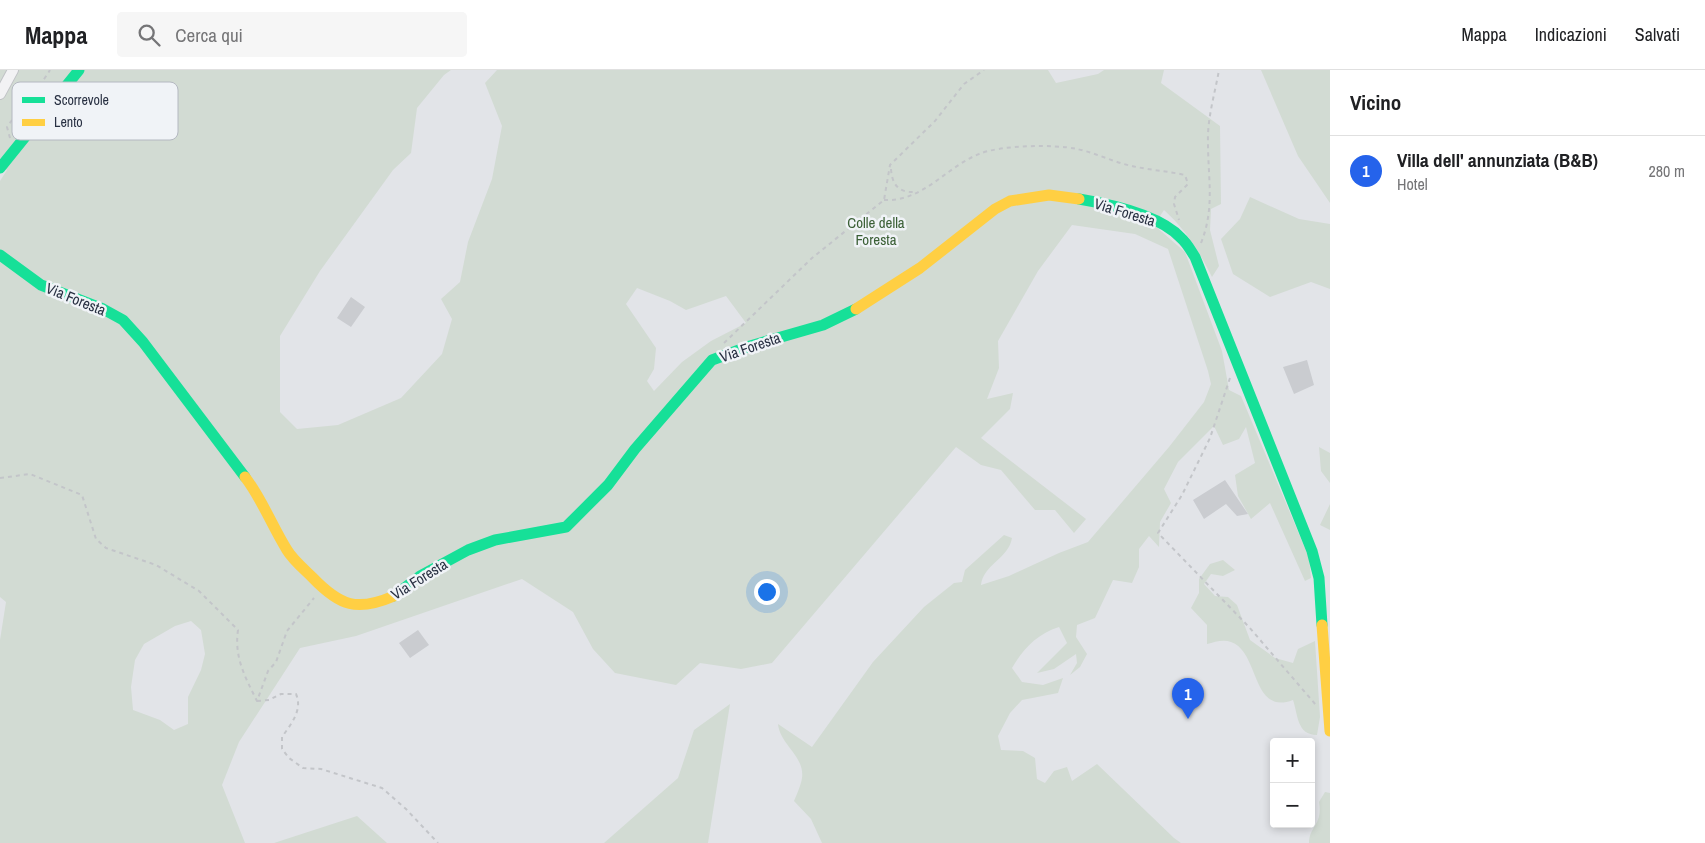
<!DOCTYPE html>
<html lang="it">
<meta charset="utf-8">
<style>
:root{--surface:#fff;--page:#f6f6f6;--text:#202124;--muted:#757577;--line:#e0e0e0;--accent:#2563eb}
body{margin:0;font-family:"Archivo Narrow",sans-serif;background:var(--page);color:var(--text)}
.controls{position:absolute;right:15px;bottom:15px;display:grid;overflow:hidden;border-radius:5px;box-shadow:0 2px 8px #0003}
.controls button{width:45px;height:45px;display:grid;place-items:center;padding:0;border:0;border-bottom:1px solid var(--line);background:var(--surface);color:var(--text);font:25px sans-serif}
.you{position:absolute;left:766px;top:521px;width:18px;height:18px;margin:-12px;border:4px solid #fff;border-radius:50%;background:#1a73e8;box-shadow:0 0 0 8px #1a73e833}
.badge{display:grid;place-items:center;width:32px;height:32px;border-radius:50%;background:var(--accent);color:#fff;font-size:16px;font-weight:700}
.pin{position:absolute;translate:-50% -41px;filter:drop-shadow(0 1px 2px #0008)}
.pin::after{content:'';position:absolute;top:26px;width:18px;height:15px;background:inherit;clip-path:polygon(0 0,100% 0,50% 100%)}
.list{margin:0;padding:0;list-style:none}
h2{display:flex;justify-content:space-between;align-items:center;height:65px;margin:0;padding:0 20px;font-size:21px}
h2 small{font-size:16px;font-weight:400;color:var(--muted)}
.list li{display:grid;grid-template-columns:32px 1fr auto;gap:15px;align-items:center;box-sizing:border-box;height:70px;padding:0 20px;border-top:1px solid var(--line)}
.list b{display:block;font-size:19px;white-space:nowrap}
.list p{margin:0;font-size:16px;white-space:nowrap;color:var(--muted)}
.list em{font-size:16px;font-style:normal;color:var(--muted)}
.icon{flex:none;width:28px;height:28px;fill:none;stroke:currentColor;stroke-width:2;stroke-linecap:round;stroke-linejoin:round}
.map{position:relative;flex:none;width:1330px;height:773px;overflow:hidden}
header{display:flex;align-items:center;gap:30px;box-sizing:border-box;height:70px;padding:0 25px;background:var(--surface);border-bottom:1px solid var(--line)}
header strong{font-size:24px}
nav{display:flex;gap:28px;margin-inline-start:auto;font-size:18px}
.search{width:350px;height:45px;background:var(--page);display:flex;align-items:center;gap:12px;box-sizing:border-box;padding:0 18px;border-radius:5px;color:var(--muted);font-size:19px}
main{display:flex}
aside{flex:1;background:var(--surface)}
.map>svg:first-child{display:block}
</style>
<header>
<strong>Mappa</strong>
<div class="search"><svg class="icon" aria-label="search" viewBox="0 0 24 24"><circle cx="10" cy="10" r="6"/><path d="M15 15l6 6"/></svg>Cerca qui</div>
<nav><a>Mappa</a><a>Indicazioni</a><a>Salvati</a></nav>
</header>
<main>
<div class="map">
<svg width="1330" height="773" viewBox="0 0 1330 773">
<rect width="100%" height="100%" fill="#e2e4e8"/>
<!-- green -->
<path fill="#d2dbd3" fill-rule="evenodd" d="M0,0H451L444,5L417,38L411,83L393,100L320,201L280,266V342L297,359L338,355L401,328L442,284L452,249L441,229L460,212L468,172L492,109L502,56L485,13L497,0H1048L1056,13L1098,4L1104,0H1164L1161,13L1220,56L1221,134L1211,139L1210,160L1219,196L1212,207C1199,181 1186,160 1164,140L1154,155L1185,182L1222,281L1229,320L1241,326L1309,488L1311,508L1305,511L1270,433L1251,449L1238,426L1235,405L1255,393L1246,357L1239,369L1223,375L1214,356L1178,392L1164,419L1171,433L1160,452L1159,477L1149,466L1139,479V497L1132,513L1113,510L1095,548L1077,555L1076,567L1087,584L1080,597L1070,605L1077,593L1076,584L1054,599L1037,603L1067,573L1059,557C1037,564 1023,579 1012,598L1022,612L1043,615L1063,608L1058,623L1022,630L1010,643L998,666L1001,680L1023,681L1035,688L1037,709L1045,713L1054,701L1067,697L1072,711L1097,694L1174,768L1181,773H822L811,749L794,731C797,724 801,715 802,708C805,686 780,675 778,654L812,677L873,592L924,537L954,513L962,512L965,500L1004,465L1012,468C1009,488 983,495 981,515L1009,506L1059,483L1088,472L1169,377L1204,332L1211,314L1208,301L1168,179L1135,164L1072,155L1038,201L998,271L999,298L987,329L1013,323L1010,339L981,368L1086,449L1074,463L1055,440H1035L1001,400L981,395L956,377L772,593L741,599L700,593L676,615L615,603L593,579L573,542L522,509L356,566L300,578L239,672L222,715L245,773H0V570L6,532L0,527V111L7,100L0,95ZM637,218L670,231L686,240L726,226L746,253L711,271L682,292L654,321L647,311L654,299L656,278L626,234ZM191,551L201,560L205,584L201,600L188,627V654L174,660L160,650L133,640L131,617L135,590L144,574L175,556Z
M1261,0H1330V133L1298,86Z
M1250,127L1299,149L1330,154V219L1311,212L1270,227L1233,204L1221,169L1240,149Z
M1319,377L1330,383V413L1321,401Z
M1330,434V460L1320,455Z
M1223,490L1235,500L1223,506L1211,504L1204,514L1215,526L1228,527L1237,535L1250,570L1275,588L1293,593L1298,579L1315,571L1320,647L1317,665C1297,665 1298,645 1293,630C1251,646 1260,582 1231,572C1223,569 1215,572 1207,574V555L1191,538L1199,523V509L1210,494Z
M730,634L708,773H604L678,708L694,660Z
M1325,722L1330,723V773H1309C1309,756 1323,755 1319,732Z
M357,746L387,773H274Z"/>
<!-- building -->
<path fill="#caccd0" d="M351,227L365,237L351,257L337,248Z
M1307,290L1314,315L1294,324L1283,297Z
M1225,410L1248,444L1237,446L1226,434L1204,449L1193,430Z
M418,560L429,575L410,588L399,573Z"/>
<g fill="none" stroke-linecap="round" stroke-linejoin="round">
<!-- street casing -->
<g stroke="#c0c2c6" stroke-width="12">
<path id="street" d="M0,24L13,0"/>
</g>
<!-- path -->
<path stroke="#c3c5c9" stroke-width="2" stroke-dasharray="4 4" stroke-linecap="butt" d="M10,68L7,57C21,37 37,21 50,0
M891,99C892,114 898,123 915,122
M884,130C923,132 946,97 979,84C1000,75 1055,74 1077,79C1096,83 1113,92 1132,96C1149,100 1167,101 1185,105L1188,114L1175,127L1174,134L1179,150
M1201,173C1215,138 1208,109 1208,73C1207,49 1215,23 1219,0
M724,273L812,188L884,130L890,95L935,51L964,14L984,0
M1230,308L1210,368L1182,425L1158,463L1249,557L1316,635
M0,408L30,404L82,425L96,469L106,478L156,495L199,521L238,560C234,587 245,607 257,631L268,601L276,592L287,561L314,528
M257,631L269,630L281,624H296C303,640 291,654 282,667V679L289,688L303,698L321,699L382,718L406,739L438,773"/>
<!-- street -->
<use href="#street" stroke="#f2f2f4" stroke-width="10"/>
<!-- fast -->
<path stroke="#16e098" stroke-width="11" d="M0,98L79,0
M1079,129C1109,134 1160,145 1181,168C1187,173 1191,181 1195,187L1312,481L1319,508L1322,555
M0,185L41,215L103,239L123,250L143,272L245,407
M394,526L420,506L468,480L495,470L566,457L608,415L635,379L712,290L750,276L823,255L856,239"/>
<!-- slow -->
<path stroke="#ffcf43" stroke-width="11" d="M856,239L920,198L995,139L1010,131L1049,125L1079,129
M245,407C262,429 272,456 287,480C293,490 304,499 313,508C340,536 357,542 394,526
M1322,555L1330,661"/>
</g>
<g text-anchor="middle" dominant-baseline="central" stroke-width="5" stroke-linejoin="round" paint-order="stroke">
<!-- street labels -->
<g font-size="15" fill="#283042" stroke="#f0f3f7">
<text transform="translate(1125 142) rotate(17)">Via Foresta</text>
<text transform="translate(76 229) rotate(22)">Via Foresta</text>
<text transform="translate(750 277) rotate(-19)">Via Foresta</text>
<text transform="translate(419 509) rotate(-32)">Via Foresta</text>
</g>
<!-- park labels -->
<g font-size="15" fill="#3a5f35" stroke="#f0f3f7">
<text x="876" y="152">Colle della<tspan x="876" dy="17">Foresta</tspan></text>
</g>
</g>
<!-- legend -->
<rect x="12" y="12" width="166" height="58" rx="8" fill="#f0f3f7" stroke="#b4b8c1" stroke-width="1"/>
<rect x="22" y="27" width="23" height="6" fill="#16e098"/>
<rect x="22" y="49" width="23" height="7" fill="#ffcf43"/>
<g font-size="14" fill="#283042">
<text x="54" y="35">Scorrevole</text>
<text x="54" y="57">Lento</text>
</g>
</svg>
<div class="controls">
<button>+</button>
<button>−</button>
</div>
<div class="you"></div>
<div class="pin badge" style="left:1188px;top:649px">1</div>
</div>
<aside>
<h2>Vicino<small></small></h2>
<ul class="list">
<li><span class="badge">1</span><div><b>Villa dell' annunziata (B&amp;B)</b><p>Hotel</p></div><em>280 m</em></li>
</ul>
</aside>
</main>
